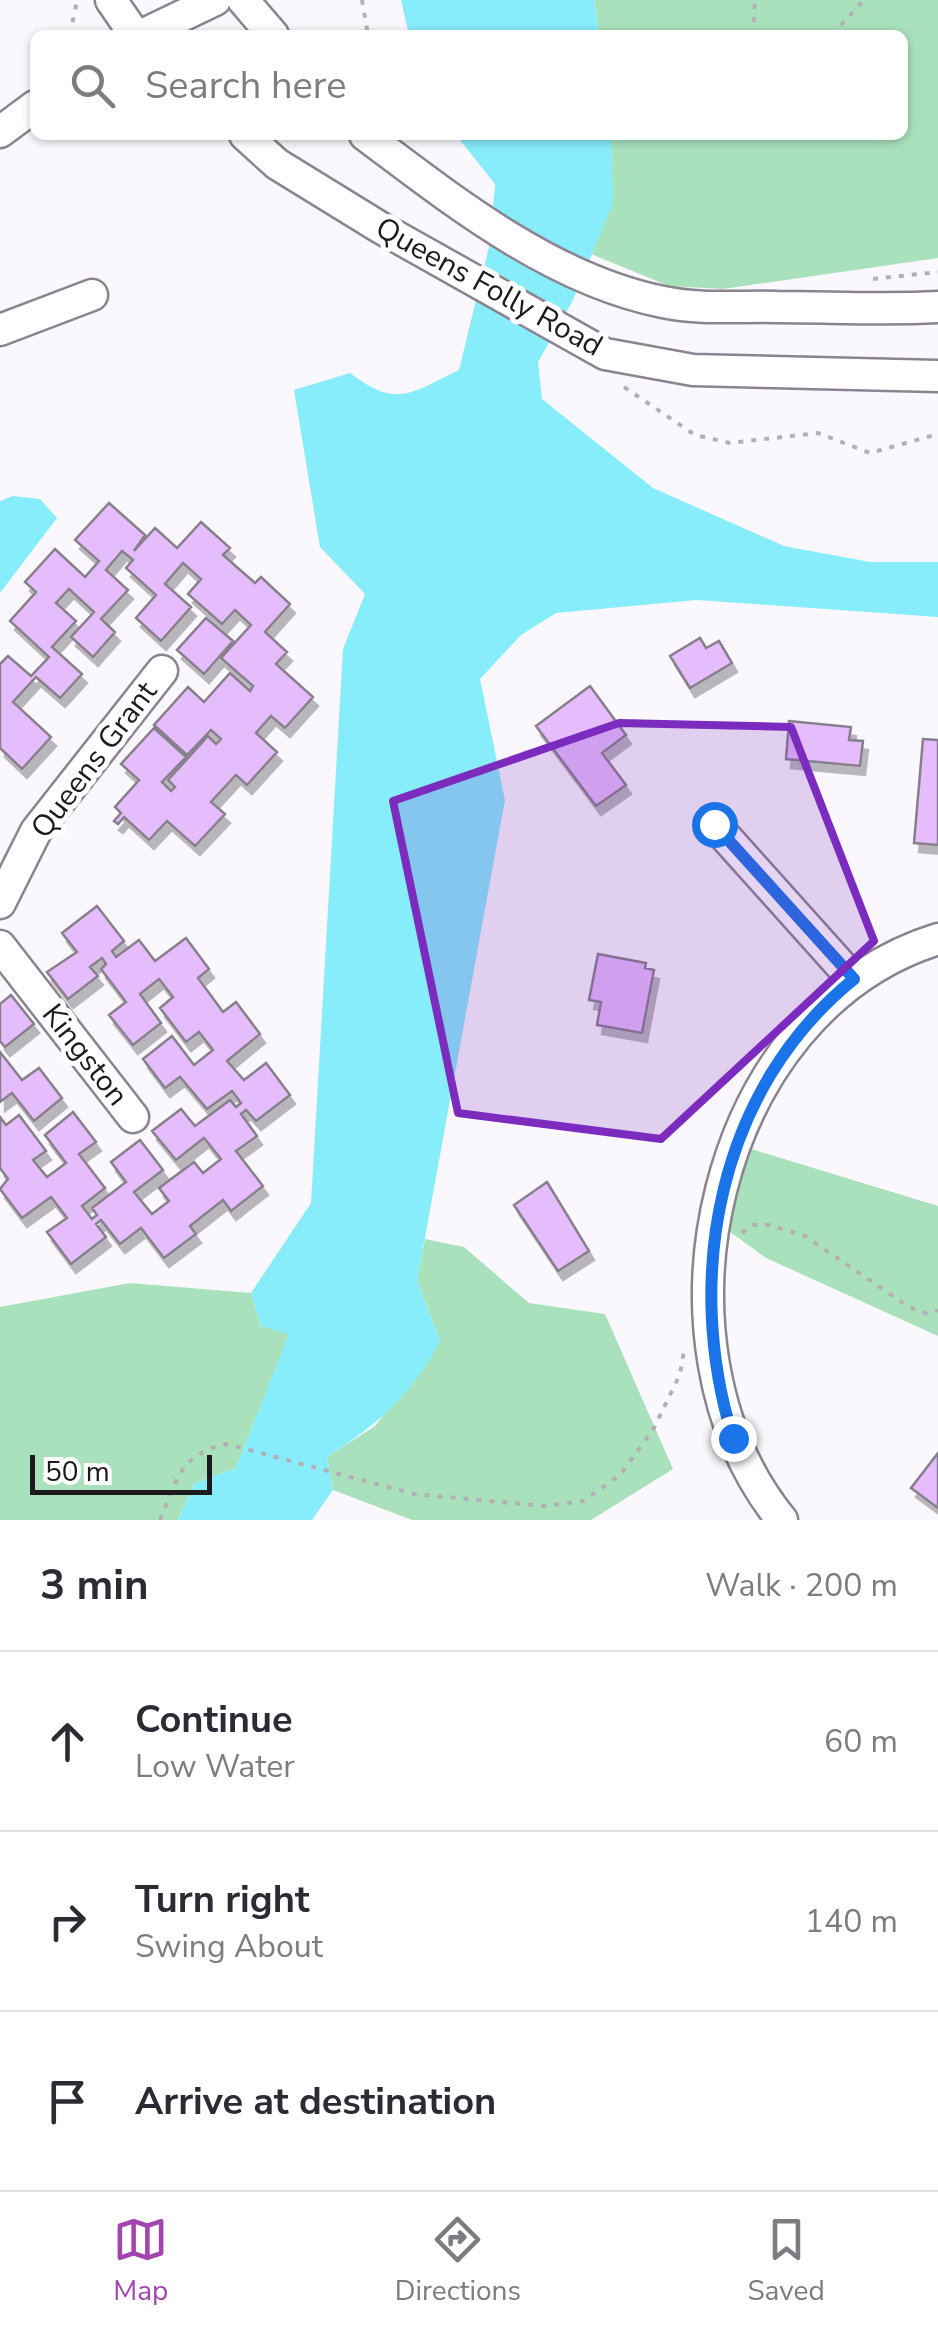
<!DOCTYPE html>
<meta charset="utf-8">
<style>
:root{--surface:#fff;--page:#f2f2f3;--text:#2b2b33;--muted:#7c7c81;--line:#e1e1e2;--accent:#a345ae}
body{margin:0;font-family:"Nunito Sans",sans-serif;background:var(--page);color:var(--text)}
.scale{position:absolute;left:30px;bottom:25px;width:182px;box-sizing:border-box;padding-left:10px;border:5px solid #1d1a1e;border-top:0;font-size:28px;line-height:35px;white-space:nowrap;color:#1d1a1e;-webkit-text-stroke:8px #fff;paint-order:stroke}
.stop{position:absolute;width:30px;height:30px;margin:-22px;border:8px solid #1a73e8;border-radius:50%;background:#fff}
.stop.end{background:#1a73e8;border-color:#fff;box-shadow:0 2px 10px #0008}
.list{margin:0;padding:0;list-style:none}
h2{display:flex;justify-content:space-between;align-items:center;height:130px;margin:0;padding:0 40px;font-size:42px}
h2 small{font-size:32px;font-weight:400;color:var(--muted)}
.list li{display:grid;grid-template-columns:65px 1fr auto;gap:30px;align-items:center;box-sizing:border-box;height:180px;padding:0 40px;border-top:2px solid var(--line)}
.list b{display:block;font-size:38px;white-space:nowrap}
.list p{margin:0;font-size:32px;white-space:nowrap;color:var(--muted)}
.list em{font-size:32px;font-style:normal;color:var(--muted)}
.icon{flex:none;width:55px;height:55px;fill:none;stroke:currentColor;stroke-width:2;stroke-linecap:round;stroke-linejoin:round}
.map{position:relative;flex:none;width:938px;height:1520px;overflow:hidden}
.search{position:absolute;background:var(--surface);box-shadow:0 2px 8px #0004;left:30px;right:30px;top:30px;height:110px;display:flex;align-items:center;gap:25px;box-sizing:border-box;padding:0 35px;border-radius:15px;color:var(--muted);font-size:38px}
.sheet{height:670px;background:var(--surface)}
nav{display:flex;justify-content:space-around;align-items:center;box-sizing:border-box;height:140px;border-top:2px solid var(--line);background:var(--surface);font-size:28px;color:var(--muted)}
nav a{display:grid;justify-items:center;gap:5px}
nav .on{color:var(--accent)}
.map>svg:first-child{display:block}
</style>
<div class="map">
<svg width="938" height="1520" viewBox="0 0 938 1520">
<defs>
<filter id="shadow"><feDropShadow dx="5" dy="9" stdDeviation="0" flood-color="#0004"/></filter>
</defs>
<rect width="100%" height="100%" fill="#fbf8fd"/>
<!-- green -->
<path fill="#a9e1bc" d="M594,0H938V258L723,289L669,286L591,254L612,203L611,135H903V35H599Z
M748,1148L938,1206V1336L766,1258L726,1229Z
M425,1239L464,1247L529,1303L605,1314L673,1469L591,1520H412L333,1490L327,1457L375,1426L440,1341L417,1281Z
M130,1283L251,1293L261,1326L290,1333L236,1468L195,1483L178,1520H0V1307Z"/>
<!-- water -->
<path fill="#87edfa" d="M401,0H594L599,35H409Z
M456,135H611L613,203L572,302L538,362L542,399L653,488L784,546L870,562H938V617L697,600L556,613L521,635L480,679L505,800L417,1281L440,1341C413,1394 377,1425 327,1457L333,1490L312,1520H178L195,1483L236,1468L289,1334L261,1326L251,1293L311,1203L343,649L365,594L320,547L294,390L350,373C397,409 411,393 459,370L490,243L495,184Z
M13,496L40,499L57,518L0,593V501Z"/>
<!-- building -->
<path fill="#e5bdfc" stroke="#877f8b" stroke-width="2.5" filter="url(#shadow)" d="M109,503L145,535L134,551L155,528L177,548L201,522L230,548L223,555L255,583L261,577L290,604L265,632L287,652L276,664L313,697L285,728L271,716L256,733L277,752L247,785L236,775L211,802L225,814L195,846L167,821L149,840L124,817L118,824L114,821L121,813L115,807L139,780L121,764L154,728L186,757L162,782L171,791L175,787L168,780L208,736L216,744L221,739L211,730L187,755L154,725L188,687L204,702L230,673L250,691L253,686L221,658L251,625L235,610L222,624L188,594L201,579L183,563L165,584L191,607L161,641L136,618L156,595L126,568L133,560L122,551L106,570L128,590L101,619L115,632L93,657L71,637L94,612L69,589L56,603L76,621L52,647L82,674L60,698L36,677L13,702L51,737L22,769L0,748V664L8,656L31,676L49,657L10,621L36,592L25,582L55,549L85,577L99,561L75,540Z
M206,618L233,641L204,674L177,650Z
M700,638L706,648L719,641L732,663L690,688L670,656Z
M590,686L626,735L602,753L626,785L596,806L536,726Z
M789,721L851,727L849,740L863,741L860,766L786,759Z
M923,739L938,740V845L914,843Z
M97,906L124,941L112,951L116,957L139,940L155,961L186,938L209,969L198,978L223,1012L236,1002L260,1034L227,1061L244,1080L266,1063L290,1095L256,1121L246,1110L241,1114L257,1136L236,1151L263,1186L231,1211L223,1200L190,1226L196,1234L164,1258L141,1228L120,1244L101,1220L96,1224L106,1237L71,1264L47,1232L67,1218L51,1197L22,1218L0,1189L8,1179L0,1168V1117L6,1125L19,1115L46,1151L33,1160L47,1177L66,1163L45,1135L73,1112L96,1142L79,1154L105,1188L82,1206L92,1219L97,1215L92,1208L126,1182L111,1162L140,1140L163,1170L134,1192L152,1214L169,1201L159,1188L194,1162L203,1173L221,1159L204,1138L176,1160L152,1131L181,1109L195,1126L230,1100L236,1107L241,1103L232,1091L207,1109L180,1077L165,1088L143,1059L172,1036L194,1065L213,1050L199,1032L186,1042L160,1008L173,997L159,979L140,994L161,1023L133,1045L109,1015L126,1002L101,969L106,964L102,958L90,967L98,976L68,999L47,972L77,952L62,933Z
M598,954L646,963L645,968L654,970L642,1033L597,1025L601,1002L589,1000Z
M11,995L34,1024L5,1047L0,1041V1004Z
M0,1052L22,1080L39,1068L62,1098L34,1121L12,1093L0,1102Z
M547,1182L589,1251L558,1271L514,1205Z
M938,1453V1508L911,1488Z"/>
<g fill="none" stroke-linecap="round" stroke-linejoin="round">
<!-- minor casing -->
<g stroke="#8b8490" stroke-width="35">
<path id="minor" d="M111,0L135,35
M243,0L273,35
M142,35L215,0
M0,132L35,106
M245,135L277,164L381,228L605,354L693,370L938,376
M365,135C453,201 552,280 663,302C700,310 740,306 777,307C831,307 885,310 938,307
M0,330L92,295
M714,824L853,979
M0,903L36,831L162,671
M0,946L133,1117
M782,1520C638,1343 712,1009 938,939"/>
</g>
<!-- path -->
<path stroke="#b3b0b5" stroke-width="4" stroke-dasharray="5 8" stroke-linecap="butt" d="M362,0L368,35
M70,35L77,0
M753,35L755,0
M832,35L864,0
M873,279L938,272
M624,387L695,435L730,443L818,433L870,453L938,434
M742,1233L752,1225H769L805,1236L909,1307L928,1314L938,1310
M160,1520C177,1479 180,1454 227,1444L414,1494L544,1506L583,1501L620,1475L654,1428L680,1374L684,1350"/>
<!-- minor -->
<use href="#minor" stroke="#fff" stroke-width="30"/>
</g>
<g fill="none" stroke-linecap="round" stroke-linejoin="round">
<!-- route -->
<path stroke="#1a73e8" stroke-width="12" d="M714,824L854,979C718,1089 683,1277 733,1438"/>
</g>
<!-- marked area -->
<path fill="#7b2cbf" fill-opacity="0.2" stroke="#7b2cbf" stroke-width="8" stroke-linejoin="round" d="M619,723L791,727L874,941L661,1139L458,1113L393,801Z"/>
<g text-anchor="middle" dominant-baseline="central" stroke-width="10" stroke-linejoin="round" paint-order="stroke">
<!-- street labels -->
<g font-size="30" fill="#1d1a1e" stroke="#fff">
<text transform="translate(489 287) rotate(29)">Queens Folly Road</text>
<text transform="translate(94 760) rotate(-53)">Queens Grant</text>
<text transform="translate(85 1055) rotate(52)">Kingston</text>
</g>
</g>
</svg>
<div class="scale">50 m</div>
<div class="stop" style="left:714px;top:824px"></div>
<div class="stop end" style="left:733px;top:1438px"></div>
<div class="search"><svg class="icon" aria-label="search" viewBox="0 0 24 24"><circle cx="10" cy="10" r="6"/><path d="M15 15l6 6"/></svg>Search here</div>
</div>
<section class="sheet">
<h2>3 min<small>Walk · 200 m</small></h2>
<ul class="list">
<li><svg class="icon" aria-label="ahead" viewBox="0 0 24 24"><path d="M12 20V5M6 11l6-6 6 6"/></svg><div><b>Continue</b><p>Low Water</p></div><em>60 m</em></li>
<li><svg class="icon" aria-label="right" viewBox="0 0 24 24"><path d="M7 20v-9h11M14 6l5 5-5 5"/></svg><div><b>Turn right</b><p>Swing About</p></div><em>140 m</em></li>
<li><svg class="icon" aria-label="arrive" viewBox="0 0 24 24"><path d="M6 21V4h12l-3 4 3 4H6"/></svg><div><b>Arrive at destination</b></div></li>
</ul>
</section>
<nav>
<a class="on"><svg class="icon" aria-label="map" viewBox="0 0 24 24"><path d="M3 6l6-2 6 2 6-2v14l-6 2-6-2-6 2zM9 4v14M15 6v14"/></svg>Map</a>
<a><svg class="icon" aria-label="directions" viewBox="0 0 24 24"><path d="M12 3l9 9-9 9-9-9zM9 14v-3h6M13 9l2 2-2 2"/></svg>Directions</a>
<a><svg class="icon" aria-label="saved" viewBox="0 0 24 24"><path d="M7 4h10v16l-5-4-5 4z"/></svg>Saved</a>
</nav>
